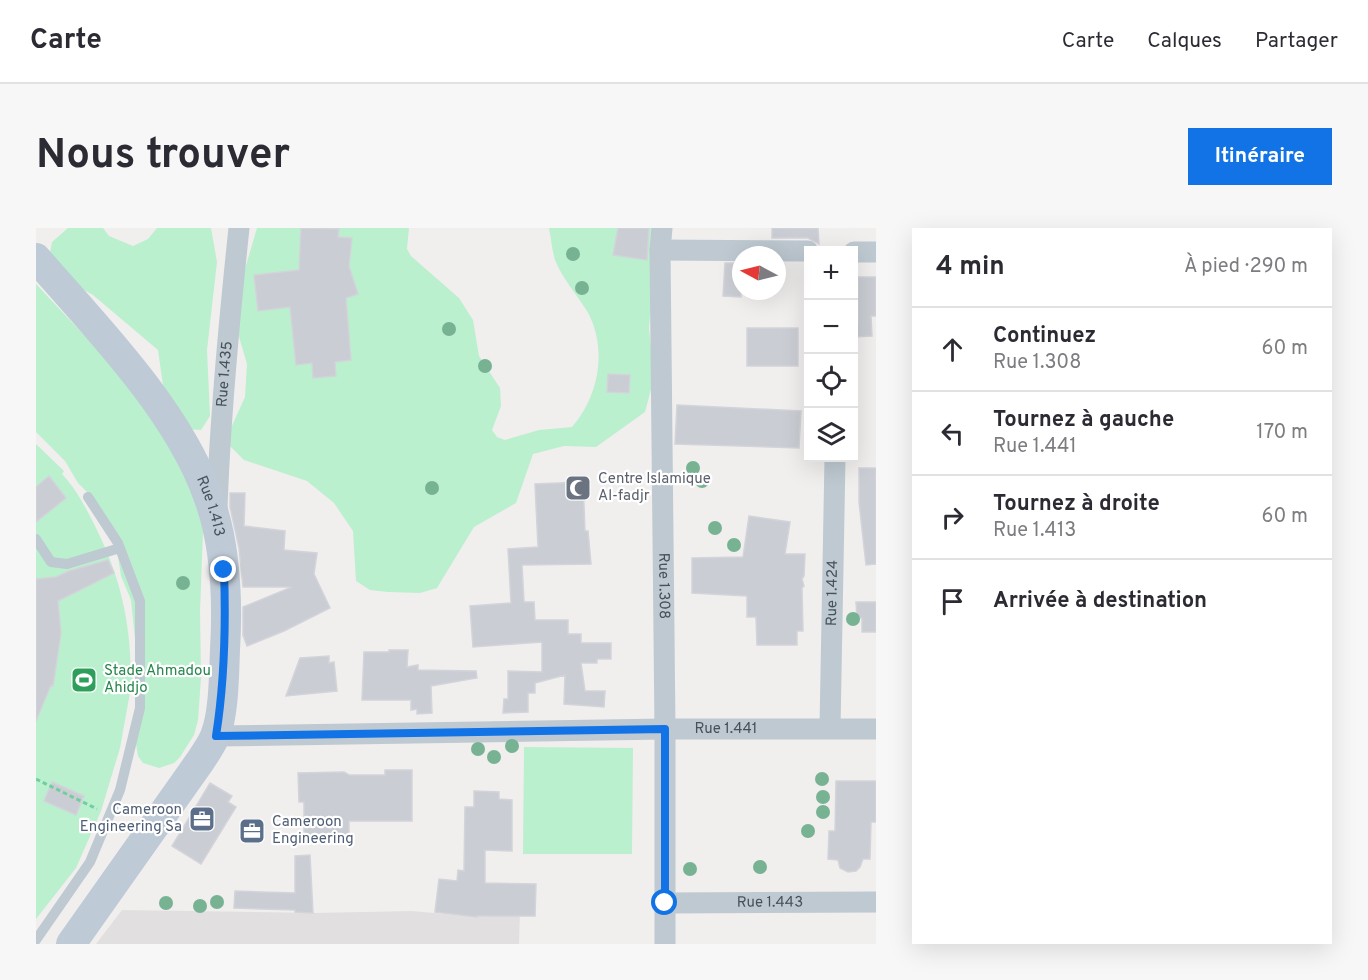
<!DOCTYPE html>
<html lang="fr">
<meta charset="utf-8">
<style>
:root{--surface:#fff;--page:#f7f7f7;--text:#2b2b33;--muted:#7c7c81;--line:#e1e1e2;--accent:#1273e6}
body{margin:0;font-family:Overpass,sans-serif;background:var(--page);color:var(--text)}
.controls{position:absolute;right:18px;top:18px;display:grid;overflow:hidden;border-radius:0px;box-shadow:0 6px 24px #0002}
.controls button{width:54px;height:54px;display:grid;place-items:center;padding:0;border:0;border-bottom:2px solid var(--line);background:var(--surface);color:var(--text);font:30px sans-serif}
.compass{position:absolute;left:696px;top:18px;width:54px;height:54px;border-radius:50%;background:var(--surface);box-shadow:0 6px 24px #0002;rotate:277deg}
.stop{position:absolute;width:18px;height:18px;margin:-14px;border:4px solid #1273e6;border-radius:50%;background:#fff}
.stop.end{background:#1273e6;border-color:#fff;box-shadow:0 2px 6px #0008}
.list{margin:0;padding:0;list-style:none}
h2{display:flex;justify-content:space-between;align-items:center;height:78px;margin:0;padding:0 24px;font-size:26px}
h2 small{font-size:20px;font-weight:400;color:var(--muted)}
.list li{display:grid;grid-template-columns:39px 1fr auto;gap:18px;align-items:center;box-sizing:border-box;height:84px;padding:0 24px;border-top:2px solid var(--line)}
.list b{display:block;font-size:22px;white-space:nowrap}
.list p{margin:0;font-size:20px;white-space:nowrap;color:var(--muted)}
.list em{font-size:20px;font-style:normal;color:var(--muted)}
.icon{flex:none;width:33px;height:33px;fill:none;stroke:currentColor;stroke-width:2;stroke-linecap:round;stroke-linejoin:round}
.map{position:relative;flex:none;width:840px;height:716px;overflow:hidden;border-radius:0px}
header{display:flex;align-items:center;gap:36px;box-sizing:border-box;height:84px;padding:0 30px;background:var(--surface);border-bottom:2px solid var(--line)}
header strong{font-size:28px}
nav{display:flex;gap:33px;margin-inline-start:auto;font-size:21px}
.intro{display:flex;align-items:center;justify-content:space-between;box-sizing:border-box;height:144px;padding:0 36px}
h1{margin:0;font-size:42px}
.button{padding:15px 27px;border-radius:0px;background:var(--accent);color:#fff;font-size:21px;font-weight:700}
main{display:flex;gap:36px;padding:0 36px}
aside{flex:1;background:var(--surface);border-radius:0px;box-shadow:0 6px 24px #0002}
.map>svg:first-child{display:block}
</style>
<header>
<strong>Carte</strong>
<nav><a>Carte</a><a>Calques</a><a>Partager</a></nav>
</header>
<div class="intro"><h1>Nous trouver</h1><a class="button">Itinéraire</a></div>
<main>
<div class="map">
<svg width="840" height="716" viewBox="0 0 840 716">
<rect width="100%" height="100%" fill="#f1eeee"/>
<!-- education -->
<path fill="#e2dfe0" d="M86,682L277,685L376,683L441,689L484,683L483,716H60Z"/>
<!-- green -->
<path fill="#baf0ce" d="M32,0H67L73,8L97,18L112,11L121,0H175L181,34L171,122L174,188L165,202L133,200L122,122L57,67L28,51L13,30L16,14Z
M221,0H373L371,21L375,28L423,70L437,92L443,128L464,160L465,178L456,202L461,209L469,212L503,202L536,199C563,168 572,120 551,83C541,67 526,50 519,32C516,22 515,10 513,0H621L613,100L618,150L609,184L560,219L528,218L497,226L480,275L438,299L401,360L384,365L352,364L334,362L320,353L317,303L298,275L271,253L208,232L194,218V202L209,169L211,136L196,85Z
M0,56L108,171L156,258L167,303L164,384L165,450L162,492L158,507L144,529L138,535L123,540L107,535L102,528L99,510L102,441L95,372L85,348L81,322L60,273L42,255L29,233L0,204Z
M0,216L28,243L26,246C40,261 49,278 58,296C84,348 94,390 95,447L97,448L84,520L65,583L40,640L0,691Z
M488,519L597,520L596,626H487Z"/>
<!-- building -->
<path fill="#cacdd3" stroke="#d2d4da" stroke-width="1.5" d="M265,0L303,1L302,9L316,10L313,38L322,66L310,70L315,132L299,134L300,148L277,150L276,135L260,137L254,79L222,83L218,47L263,42Z
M582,0H613L611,32L577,27Z
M736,0H782L783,16L772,10H736Z
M689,35H705V69L687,68Z
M822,49H840V88H835L836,108L818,109V95H822Z
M711,100H762V138H711Z
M572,146L594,147L593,165L571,164Z
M641,177L765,183L763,220L639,216Z
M823,240H840V336L830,337L823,274Z
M13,248L30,270L0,294V259Z
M547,254L549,303H552L555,336L486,337L488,374H498L499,392H532V406H545V415H575V431H561V435H545L549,463H569L568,479L528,476L529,447L499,455V465H492V484L467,485L468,471H472V443L506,444V414L437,419L434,378L475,375L472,321L502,319L499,256Z
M194,265H209L208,298L249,303L248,322L281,325L278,346L294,380L248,403L211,418L207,407V379L256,359H207L203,320L194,279Z
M713,288L754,294L749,326H769L768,348L766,351L768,358L766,360L767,403H761V417H721L720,389H711V368L656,365V330L707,329Z
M72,332L78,345L22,373L25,405L17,458L15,457L0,493V351L20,349L33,343Z
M820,374H840V404H826V390H821Z
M353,422H372L371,439L382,437V442L440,443L441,450L395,458L396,485L381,486V481L375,482V472H326L328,424H353Z
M293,428V435L298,434L301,463L250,468L264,430Z
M349,542H376V593H313V611H268V574H263L262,545L308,544L313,547H349Z
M800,553H840V594H835L834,631H827L824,639L820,643L812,644L804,640L802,632L792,631L793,603H799Z
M16,554L48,568L40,587L8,573Z
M174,555L196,568L192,574L200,579L165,636L136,618Z
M438,563L463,564V571L476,572V623L449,622V655L500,656L499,688H441V689L399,684L403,651L421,653L422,642L428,643L429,579H438Z
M274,627L277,685L259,684V682L198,680L199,663L259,665V628Z"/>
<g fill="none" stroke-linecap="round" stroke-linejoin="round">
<!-- path -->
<path stroke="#71cf9f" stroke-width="3" stroke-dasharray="4.5 3" stroke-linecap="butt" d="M0,551L61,581"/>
<!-- lane -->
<path stroke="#bec9d1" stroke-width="10" d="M0,311L15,334L31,336L84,320
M0,712L54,634L84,562L104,480V373L82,315L52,269"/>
<!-- street -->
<g stroke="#bec9d1" stroke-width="21">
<path id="s1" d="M626,0L624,22L629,501V716"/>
<path d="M624,22L772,23"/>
<path d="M818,24H840"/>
<path id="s2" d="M181,281C184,187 193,94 203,0"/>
<path id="s3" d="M794,500L799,230"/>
<path id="s4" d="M180,508L629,501H840"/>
<path id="s5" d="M629,675L840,674"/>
</g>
<!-- secondary -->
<path stroke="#becad6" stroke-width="30" id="s6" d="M0,30C59,98 140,180 171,265C190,314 192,371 189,422C188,446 188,486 179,508C176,516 170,524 165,532L35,716"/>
</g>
<!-- trees -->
<g fill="#77b293">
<circle cx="537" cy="26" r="7"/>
<circle cx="546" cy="60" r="7"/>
<circle cx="413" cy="101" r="7"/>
<circle cx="449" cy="138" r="7"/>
<circle cx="657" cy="240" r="7"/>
<circle cx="666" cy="253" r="7"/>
<circle cx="396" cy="260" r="7"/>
<circle cx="679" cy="300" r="7"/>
<circle cx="698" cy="317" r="7"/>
<circle cx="147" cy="355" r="7"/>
<circle cx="817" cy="391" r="7"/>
<circle cx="476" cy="518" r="7"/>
<circle cx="442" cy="521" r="7"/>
<circle cx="458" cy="529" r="7"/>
<circle cx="786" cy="551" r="7"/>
<circle cx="787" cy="569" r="7"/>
<circle cx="787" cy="584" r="7"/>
<circle cx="772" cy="603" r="7"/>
<circle cx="724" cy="639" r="7"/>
<circle cx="654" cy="641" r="7"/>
<circle cx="181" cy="674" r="7"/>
<circle cx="130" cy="675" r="7"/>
<circle cx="164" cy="678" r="7"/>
</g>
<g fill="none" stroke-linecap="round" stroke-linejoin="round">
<!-- route -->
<path stroke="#1273e6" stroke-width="8" d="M188,342C190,399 189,451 180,508L629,501V675"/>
</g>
<!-- icons -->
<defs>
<g id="mosque-square" transform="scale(1.35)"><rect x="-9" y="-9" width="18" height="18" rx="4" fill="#6b7280" stroke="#fff"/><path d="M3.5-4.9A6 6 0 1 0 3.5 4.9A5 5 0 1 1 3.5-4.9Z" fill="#fff"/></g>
<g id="stadium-square" transform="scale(1.35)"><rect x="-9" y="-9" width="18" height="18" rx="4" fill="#2e9e5b" stroke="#fff"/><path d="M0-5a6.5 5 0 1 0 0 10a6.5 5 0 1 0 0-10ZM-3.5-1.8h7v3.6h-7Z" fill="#fff"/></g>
<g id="office-square" transform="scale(1.35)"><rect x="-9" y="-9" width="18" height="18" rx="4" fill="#5c6f8a" stroke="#fff"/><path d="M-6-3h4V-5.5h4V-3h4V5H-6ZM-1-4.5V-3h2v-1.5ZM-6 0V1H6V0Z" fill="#fff"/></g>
</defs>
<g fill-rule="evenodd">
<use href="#mosque-square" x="542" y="260"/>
<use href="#stadium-square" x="48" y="452"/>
<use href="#office-square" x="166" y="591"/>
<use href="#office-square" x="216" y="603"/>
</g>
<g text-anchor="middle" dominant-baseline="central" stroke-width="4.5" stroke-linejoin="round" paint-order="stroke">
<!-- street labels -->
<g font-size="15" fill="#45525c" stroke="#fff">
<text stroke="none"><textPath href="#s2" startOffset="135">Rue 1.435</textPath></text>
<text stroke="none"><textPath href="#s6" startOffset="306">Rue 1.413</textPath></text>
<text stroke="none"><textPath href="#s1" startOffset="358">Rue 1.308</textPath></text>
<text stroke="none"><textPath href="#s3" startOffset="135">Rue 1.424</textPath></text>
<text stroke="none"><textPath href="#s4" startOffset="510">Rue 1.441</textPath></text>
<text stroke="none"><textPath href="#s5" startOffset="105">Rue 1.443</textPath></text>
</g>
<!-- worship labels -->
<g font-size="15" fill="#5b616d" stroke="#fff" text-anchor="start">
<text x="562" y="251">Centre Islamique<tspan x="562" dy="17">Al-fadjr</tspan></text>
</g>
<!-- leisure labels -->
<g font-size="15" fill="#27864d" stroke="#fff" text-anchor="start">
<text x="68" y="443">Stade Ahmadou<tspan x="68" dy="17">Ahidjo</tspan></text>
</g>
<!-- service labels -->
<g font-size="15" fill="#4e5e75" stroke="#fff" text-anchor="end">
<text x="146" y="582">Cameroon<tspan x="146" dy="17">Engineering Sa</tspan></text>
<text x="236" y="594" text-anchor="start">Cameroon<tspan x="236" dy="17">Engineering</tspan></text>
</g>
</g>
</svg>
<div class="controls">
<button>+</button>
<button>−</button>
<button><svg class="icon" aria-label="locate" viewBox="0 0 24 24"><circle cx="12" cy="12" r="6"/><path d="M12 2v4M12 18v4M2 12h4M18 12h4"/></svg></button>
<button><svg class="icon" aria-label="layers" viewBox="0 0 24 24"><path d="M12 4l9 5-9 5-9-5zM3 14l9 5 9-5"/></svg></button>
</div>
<svg class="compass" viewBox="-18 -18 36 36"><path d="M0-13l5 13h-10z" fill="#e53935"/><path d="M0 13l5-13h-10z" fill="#7c7c81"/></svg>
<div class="stop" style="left:629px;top:675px"></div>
<div class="stop end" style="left:188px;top:342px"></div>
</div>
<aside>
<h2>4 min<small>À pied · 290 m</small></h2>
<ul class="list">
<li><svg class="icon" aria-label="ahead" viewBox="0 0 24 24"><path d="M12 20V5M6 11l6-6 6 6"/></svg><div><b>Continuez</b><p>Rue 1.308</p></div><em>60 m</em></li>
<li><svg class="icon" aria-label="left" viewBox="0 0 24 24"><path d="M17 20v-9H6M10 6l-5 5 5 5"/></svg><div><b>Tournez à gauche</b><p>Rue 1.441</p></div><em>170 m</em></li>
<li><svg class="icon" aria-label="right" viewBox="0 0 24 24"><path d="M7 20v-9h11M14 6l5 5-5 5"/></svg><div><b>Tournez à droite</b><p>Rue 1.413</p></div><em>60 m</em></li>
<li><svg class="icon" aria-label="arrive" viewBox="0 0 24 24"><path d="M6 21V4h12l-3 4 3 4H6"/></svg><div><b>Arrivée à destination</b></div></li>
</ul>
</aside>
</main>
